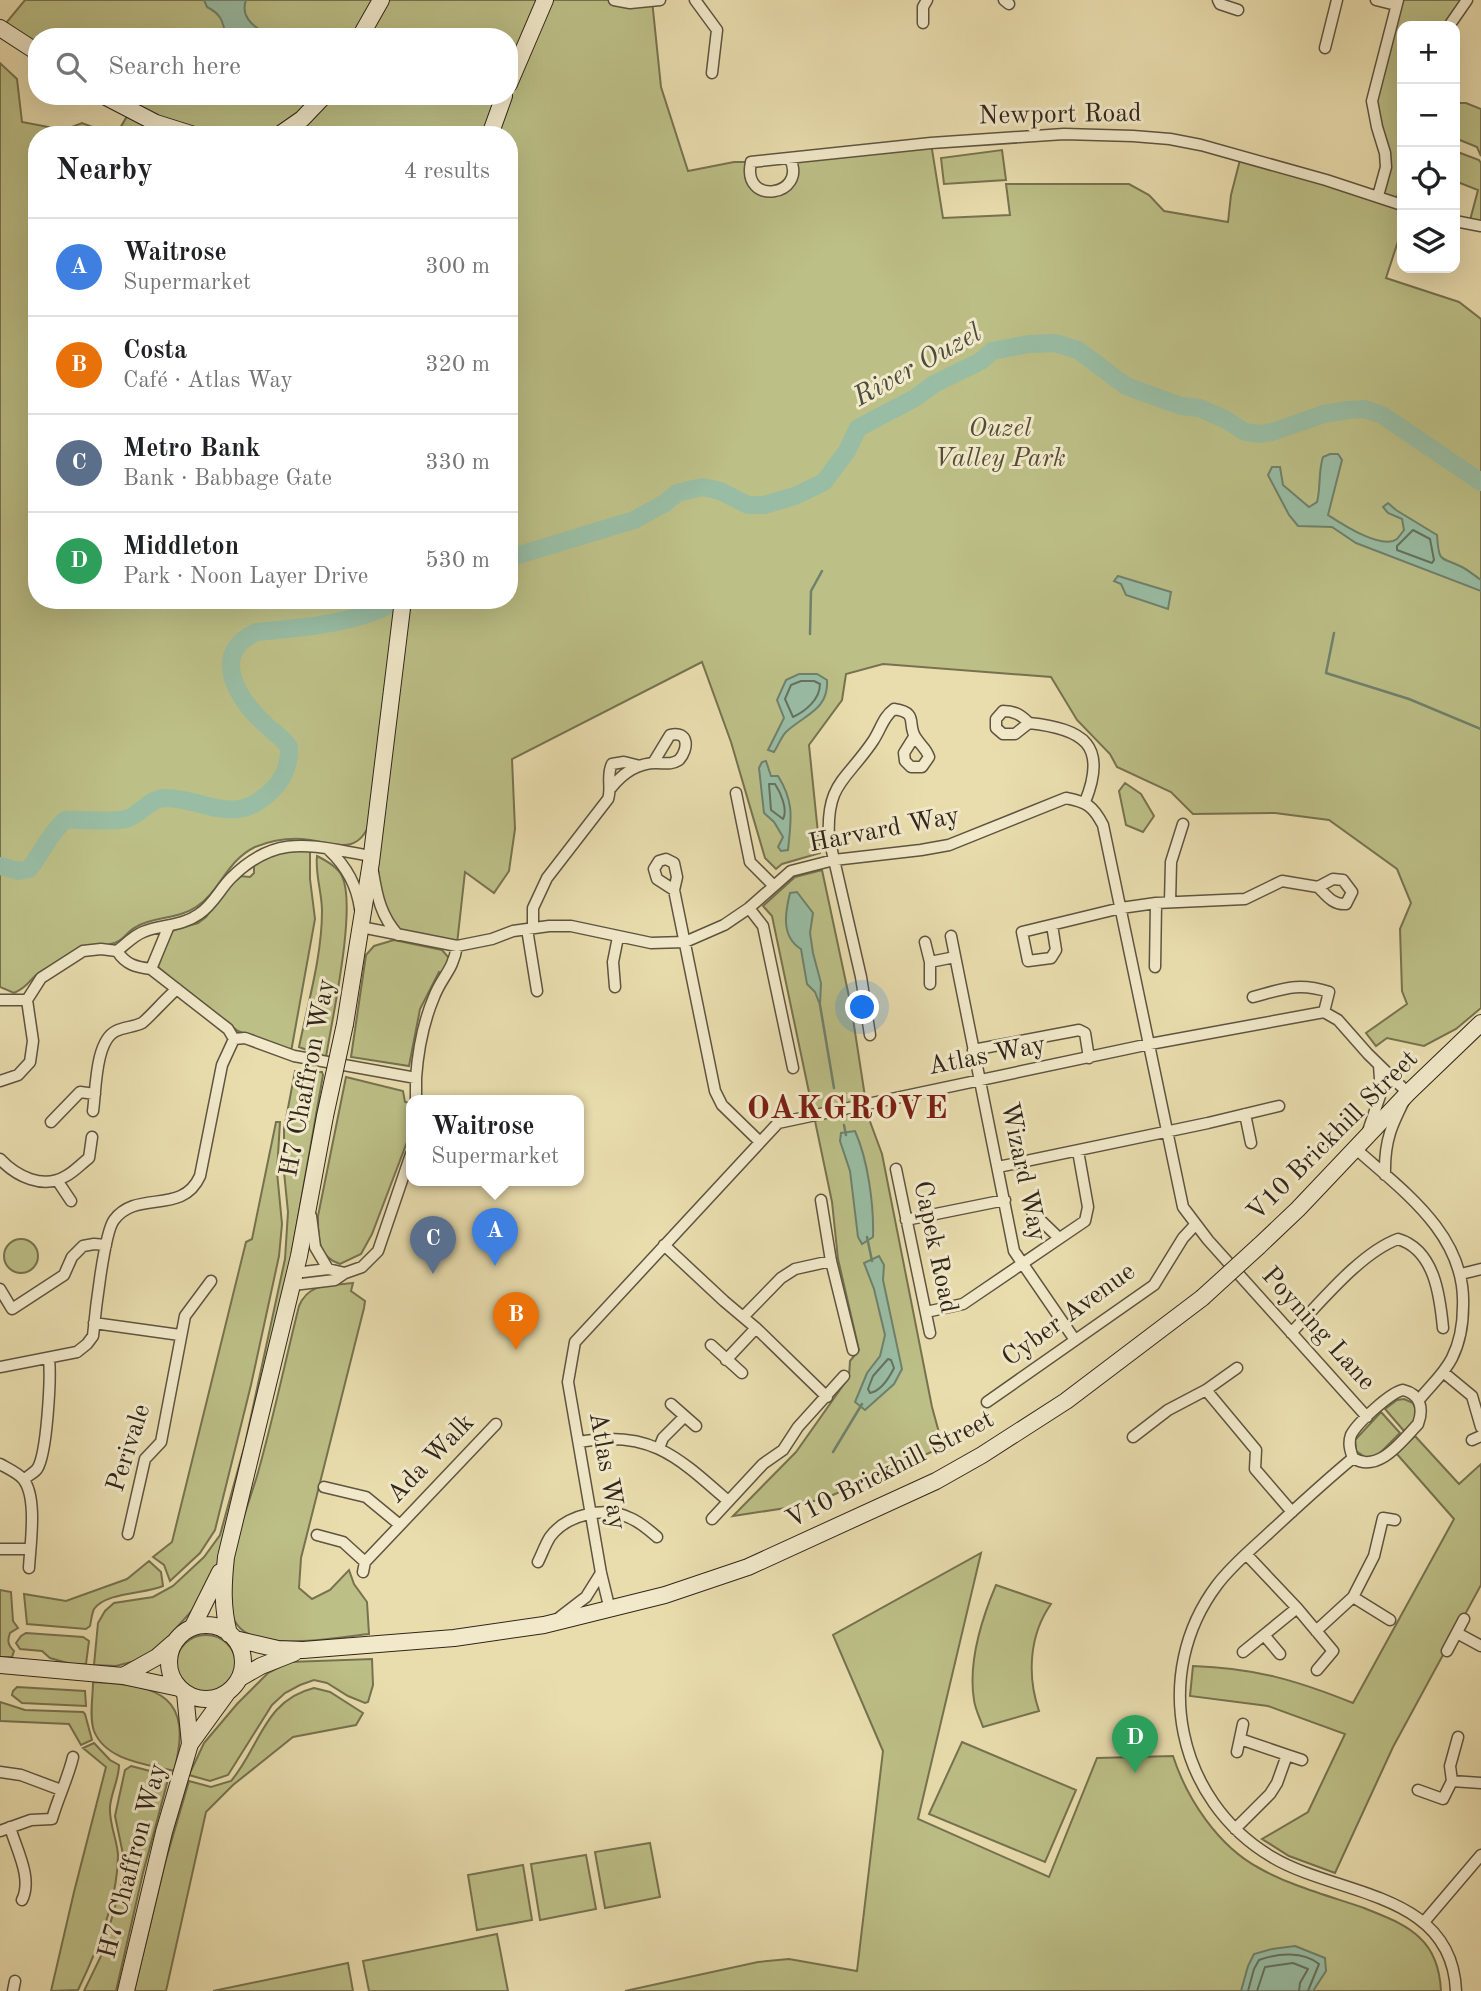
<!DOCTYPE html>
<meta charset="utf-8">
<style>
:root{--surface:#fff;--page:#f2f2f2;--text:#202124;--muted:#757577;--line:#e0e0e0;--accent:#ea580c}
body{margin:0;font-family:"Old Standard TT",serif;background:var(--page);color:var(--text)}
.controls{position:absolute;right:21px;top:21px;display:grid;overflow:hidden;border-radius:14px;box-shadow:0 7px 28px #0002}
.controls button{width:63px;height:63px;display:grid;place-items:center;padding:0;border:0;border-bottom:2px solid var(--line);background:var(--surface);color:var(--text);font:35px sans-serif}
.you{position:absolute;left:863px;top:1008px;width:24px;height:24px;margin:-18px;border:5px solid #fff;border-radius:50%;background:#1a73e8;box-shadow:0 0 0 10px #1a73e833}
.badge{display:grid;place-items:center;width:46px;height:46px;border-radius:50%;background:var(--accent);color:#fff;font-size:23px;font-weight:700}
.pin{position:absolute;translate:-50% -58px;filter:drop-shadow(0 2px 4px #0008)}
.pin::after{content:'';position:absolute;top:37px;width:24px;height:21px;background:inherit;clip-path:polygon(0 0,100% 0,50% 100%)}
.popup{position:absolute;left:406px;top:1095px;width:178px;height:91px;box-sizing:border-box;display:grid;place-content:center;border-radius:14px;background:var(--surface);filter:drop-shadow(0 2px 5px #0005);font-size:23px;white-space:nowrap;color:var(--muted)}
.popup b{font-size:26px;color:var(--text)}
.popup::after{content:'';position:absolute;left:50%;top:100%;margin-left:-14px;border:14px solid transparent;border-top-color:var(--surface)}
.list{margin:0;padding:0;list-style:none}
h2{display:flex;justify-content:space-between;align-items:center;height:91px;margin:0;padding:0 28px;font-size:30px}
h2 small{font-size:23px;font-weight:400;color:var(--muted)}
.list li{display:grid;grid-template-columns:46px 1fr auto;gap:21px;align-items:center;box-sizing:border-box;height:98px;padding:0 28px;border-top:2px solid var(--line)}
.list b{display:block;font-size:26px;white-space:nowrap}
.list p{margin:0;font-size:23px;white-space:nowrap;color:var(--muted)}
.list em{font-size:23px;font-style:normal;color:var(--muted)}
.icon{flex:none;width:38px;height:38px;fill:none;stroke:currentColor;stroke-width:2;stroke-linecap:round;stroke-linejoin:round}
.map{position:relative;flex:none;width:1481px;height:1991px;overflow:hidden}
.search{position:absolute;background:var(--surface);box-shadow:0 7px 28px #0002;left:28px;top:28px;width:490px;height:77px;display:flex;align-items:center;gap:18px;box-sizing:border-box;padding:0 24px;border-radius:28px;color:var(--muted);font-size:26px}
.panel{position:absolute;background:var(--surface);box-shadow:0 7px 28px #0002;left:28px;top:126px;width:490px;height:483px;border-radius:28px}
.map>svg:first-child{display:block}
</style>
<div class="map">
<svg width="1481" height="1991" viewBox="0 0 1481 1991">
<rect width="100%" height="100%" fill="#e9ddae"/>
<filter id="stains"><feTurbulence type="fractalNoise" baseFrequency=".00286" numOctaves="4"/><feColorMatrix values="0 0 0 0 .2 0 0 0 0 .09 0 0 0 0 .02 0 0 0 .5 -.17"/></filter>
<radialGradient id="worn" r=".72"><stop offset=".6" stop-color="#630" stop-opacity="0"/><stop offset="1" stop-color="#630" stop-opacity=".3"/></radialGradient>
<!-- green -->
<path fill="#bcbf86" stroke="#767250" stroke-width="2" d="M25,0H652L661,87L688,171L734,162H751L758,188L782,189L792,162L931,143L943,218L1010,215L1006,184H1129L1149,195L1164,211L1228,222L1231,195L1241,156L1378,196L1384,177L1372,101L1398,0H1467L1449,26H1402V184L1395,202L1402,205V229L1386,278L1459,302L1481,319V1008L1456,1029L1424,1046L1387,1038L1376,1046L1366,1033L1407,1004L1402,991L1400,929L1411,903L1397,869L1329,820L1275,813L1193,814L1171,792L1117,767L1110,754L1077,720L1051,677L883,664L846,674L842,700L809,745L820,853L782,864L776,869L765,858L731,742L702,662L512,759L515,829L509,871L494,893L465,872L457,944L398,935L378,904L370,822C357,859 331,841 302,839C286,838 270,841 255,847C226,861 220,892 196,907C177,920 153,916 136,927C126,932 122,943 110,944V947C87,954 61,959 40,972C29,979 30,986 14,993L0,987V63L17,79L22,122L64,130L82,123L114,135H37V600H509V135H116L130,111L104,96H509V37H37V52L1,29Z
M1455,103H1466L1481,109V156L1477,147L1455,138Z
M1002,150L1006,180L944,184L941,158Z
M1455,151L1479,160L1481,163V226L1469,224L1478,190L1455,181Z
M1125,783L1141,794L1154,816L1143,832L1126,825L1119,791Z
M291,849L310,851V879L315,919L291,1052L238,1031L201,1004L158,967L169,935L174,930L198,923L206,917L228,886L239,876L250,877L254,873V865L261,859Z
M317,856C325,860 338,867 342,876C357,907 332,1019 326,1057L299,1047C308,1003 322,956 322,911C322,892 315,875 317,856Z
M822,870L851,1006L868,1116L882,1154L932,1407L943,1447L826,1498L786,1508L733,1516L796,1452L849,1377L850,1361L859,1350L838,1259L832,1202L772,916L763,906L795,877Z
M394,940L442,950L449,958L444,974L439,972L420,1009L409,1066L351,1057L366,955L374,946Z
M295,1071L322,1072L323,1075L285,1292L223,1552L207,1594L161,1645L139,1660L116,1666L94,1665L98,1623L105,1611L114,1603L153,1597L173,1586L204,1557L220,1535L245,1444L285,1259L288,1212L284,1172V1129Z
M346,1077L403,1091L405,1102L411,1103V1122L407,1142L372,1234L361,1254L340,1264C317,1257 318,1236 318,1216Z
M276,1122H280L277,1172L282,1224L279,1256L251,1385L215,1530L200,1553L170,1581L164,1565L153,1557L172,1542L246,1242L252,1239Z
M4 1256a17 17 0 1 1 34 0a17 17 0 1 1-34 0Z
M353,1283L351,1291L365,1301L364,1308L301,1558L299,1588L312,1599L330,1590L349,1570L354,1584L367,1602L369,1634C338,1637 263,1652 240,1628C231,1619 226,1601 227,1589C230,1551 246,1512 257,1476C273,1420 285,1362 299,1306C309,1282 330,1286 353,1283Z
M1404,1399L1413,1403C1421,1416 1413,1423 1404,1431L1385,1409L1397,1400Z
M1381,1412L1400,1433L1378,1455L1368,1459L1356,1451L1355,1440Z
M1415,1436L1459,1484L1481,1464V1585L1393,1747L1335,1873L1289,1856L1262,1839L1308,1812L1345,1734L1268,1706L1190,1696L1193,1666C1254,1668 1296,1680 1353,1703L1454,1519L1396,1453Z
M981,1553L918,1819L1049,1877L1097,1758L1173,1756C1187,1799 1218,1846 1259,1868C1291,1886 1329,1896 1364,1908C1383,1916 1405,1923 1420,1938C1435,1952 1440,1971 1441,1991H625L758,1962L789,1959L857,1971L883,1751L833,1635Z
M149,1561L161,1572L163,1586C145,1594 106,1592 94,1609C92,1613 91,1621 90,1626L86,1629L27,1624L24,1594L66,1601L127,1579Z
M996,1585L1051,1604C1029,1635 1027,1676 1039,1711L983,1727C980,1718 975,1709 974,1700C968,1663 982,1618 996,1585Z
M0,1590L11,1592L13,1621L18,1628L10,1633C7,1641 8,1645 14,1651L12,1657H0Z
M26,1633L83,1637L89,1641L86,1664H71L50,1658L42,1651L20,1649L16,1643L21,1636Z
M176 1665a30 30 0 1 1 60 0a30 30 0 1 1-60 0Z
M372,1659L373,1685L368,1702L365,1703L348,1696L327,1683L314,1680L300,1685L285,1693L272,1705L228,1775L210,1781L189,1775L204,1743L237,1704L268,1673L289,1662Z
M93,1682C160,1685 194,1696 174,1771C147,1764 106,1761 94,1731C89,1717 93,1697 93,1682Z
M17,1687L85,1691L86,1706L22,1703L12,1695L13,1691Z
M314,1688L330,1692L363,1713L356,1725L293,1737L233,1785L206,1812L166,1991H134L165,1863L189,1781L211,1787L231,1781C260,1747 264,1700 314,1688Z
M0,1702L25,1710L83,1712L85,1714L92,1740L81,1745L69,1724L0,1721Z
M962,1742L1076,1790L1045,1862L929,1814Z
M94,1743L110,1760L119,1765C119,1779 111,1793 110,1807C109,1824 117,1839 118,1855C118,1900 97,1951 78,1990L51,1991L74,1892L106,1767L83,1748Z
M131,1766L169,1776L143,1873L116,1991H84L101,1956L124,1875V1859L115,1816L125,1770Z
M650,1843L660,1897L605,1908L595,1852Z
M586,1855L596,1909L540,1920L531,1864Z
M523,1865L532,1920L477,1930L468,1875Z
M497,1934L508,1991H369L363,1961Z
M348,1963L353,1991H213Z"/>
<!-- water -->
<path fill="#99bda4" stroke="#6f816d" stroke-width="2" d="M204,0H246C239,19 258,30 273,37H226C223,21 221,14 207,7Z
M1330,454H1338L1342,460L1328,515C1342,524 1381,550 1397,539C1398,538 1404,530 1404,530L1402,519L1388,513L1383,507L1388,503L1396,510L1437,535C1439,564 1440,556 1462,567C1468,570 1475,576 1481,580V591L1356,543L1332,527L1298,526L1289,515L1268,475L1272,467H1280L1283,485L1309,507L1317,502C1321,487 1318,472 1323,457Z
M1118,576L1171,592L1168,609L1126,595L1121,584L1114,581Z
M799,674H817L827,680C829,710 804,715 786,732C781,737 778,746 774,752L768,750L784,718L777,700L786,680Z
M766,761L771,776H778C795,803 791,820 788,850L781,851L778,847L783,837L774,822L764,813L759,768L762,762Z
M797,892L813,913L810,933L813,953L821,983L820,1005L815,992L807,984L801,949C781,937 785,913 790,893Z
M855,1131C868,1160 874,1205 873,1237L862,1244L858,1237L850,1171L840,1141L841,1133Z
M879,1256L884,1265L883,1280L902,1369L894,1384L865,1410L855,1402L867,1373L880,1356L885,1335L874,1289L864,1263Z
M1295,1946L1325,1958L1326,1971L1313,1991H1241L1248,1966L1254,1954L1272,1949Z"/>
<g fill="none" stroke-linecap="round" stroke-linejoin="round">
<!-- shore -->
<path stroke="#647260" stroke-width="2" d="M1413,530L1430,539L1434,560L1432,563L1397,550V546Z
M801,681H814L820,684C820,699 806,711 793,717L785,699L791,685Z
M769,784H775C781,793 788,810 783,819L771,810Z
M888,1359L891,1360L894,1368C889,1378 881,1391 870,1393L868,1389L873,1376Z
M1248,1991L1254,1969L1259,1960C1278,1953 1303,1951 1319,1964L1308,1991
M1257,1991L1265,1967L1293,1963L1308,1969L1300,1983L1299,1991"/>
<!-- stream -->
<path stroke="#6f816d" stroke-width="2.5" d="M1334,633L1326,673L1409,699L1481,729
M810,634L811,591L822,571
M820,1005L834,1088
M844,1125L846,1135
M867,1237L872,1261
M833,1452L862,1404"/>
<!-- river -->
<path stroke="#99bda4" stroke-width="18" d="M509,558L634,520L665,503L677,493L693,489L703,487L720,491L748,505H764L795,496L824,482L847,451L858,428L915,398L934,384L981,361L992,351L1029,344L1054,343L1078,350L1126,386L1181,406L1200,408L1226,420L1245,432L1259,434L1272,432L1324,414L1348,410L1364,409L1382,415L1481,482
M0,866L19,871L29,869C42,853 49,834 65,820C80,819 117,823 129,818C143,812 150,798 166,798C208,799 237,830 276,786C285,776 290,761 289,747C282,737 273,732 265,724C238,699 208,653 257,632C297,628 365,623 397,600"/>
<!-- street casing -->
<g stroke="#5e5440" stroke-width="13">
<path id="street" d="M614,0L630,3L660,0
M695,0L717,30L712,73
M1004,0L1009,4
M1218,0L1220,4L1238,10
M1376,0L1396,5
M923,23V7L927,0
M1449,26L1467,0
M1325,48L1337,0
M790,159C808,196 741,207 751,162L931,143L1064,134L1133,136L1170,139L1201,145L1326,180L1402,205
M1378,196L1386,167L1385,153L1377,127L1372,101L1398,0
M1455,221L1481,226
M1029,723C1021,715 1015,711 1003,711L996,719V728L1003,734H1015L1029,723C1084,729 1108,745 1085,802
M611,788C622,774 636,763 656,763C665,763 671,765 679,760C689,749 689,730 670,735L653,763
M736,793L750,862L773,885
M329,850C346,866 357,885 360,909
M373,872C377,897 381,916 398,935
M674,890L677,877L674,863L666,859L659,861L654,869L657,879L674,890L715,1091L722,1105L760,1142
M1170,902L1171,862L1183,824
M749,908L763,926L793,1068
M1052,925L1056,950L1051,958L1028,961L1022,932L1121,908L1156,903L1245,899L1282,881L1318,887L1333,879L1343,880L1352,892L1346,904C1333,905 1327,896 1318,887
M361,927L457,946L492,939L513,931L549,926H571L651,943L685,942L724,925L749,908L791,871L834,860L921,850L949,845L1066,798C1087,802 1093,806 1103,825L1183,1207L1208,1240L1367,1417
M168,928L151,969L228,1029L234,1039L245,1038L294,1056L416,1078C418,1050 423,1023 434,997C442,976 453,971 457,946
M533,928V908L547,878L608,799C612,788 606,775 612,764L624,762L640,766
M527,929L537,991
M951,936L1014,1251L1075,1340
M925,942L930,962V984
M117,951C126,965 136,967 151,969
M930,962L955,957
M1155,967L1156,903
M615,987L613,962L618,937
M1253,997C1283,989 1298,982 1329,992L1324,1012
M0,1000H27
M870,1035L861,977L829,838C826,783 846,781 873,741C881,729 883,717 894,709C920,713 906,724 916,738C921,746 926,748 929,757L922,767H911L905,761L904,753L914,737
M973,1050L1079,1030L1085,1033L1089,1058
M0,1081L18,1075L30,1062L33,1041L27,1000L41,978L83,951L101,949L117,951C125,945 133,936 143,932C162,924 181,927 199,914C213,905 220,889 231,878C278,831 314,847 372,856
M416,1100V1078
M93,1111C96,1091 95,1041 116,1031C124,1027 134,1027 142,1023C148,1019 168,996 177,989
M1245,1114L1251,1143
M51,1122L80,1092L95,1094
M1368,1131L1381,1093L1379,1065
M1356,1149C1403,1191 1466,1235 1463,1306C1463,1324 1460,1342 1452,1358C1444,1374 1430,1386 1419,1400
M0,1159C16,1176 43,1190 66,1176C74,1172 81,1164 89,1158L92,1137
M998,1167L1208,1123L1279,1106
M896,1169L930,1333
M57,1180L71,1201
M821,1200L831,1261L853,1350
M1032,1212L1059,1238
M311,1216L315,1247L328,1269
M906,1220L1005,1200
M664,1245L724,1301L756,1328
M345,1273L362,1267L378,1251L411,1154
M1461,1274L1481,1269
M293,1285L335,1280L345,1273L328,1269L295,1273
M0,1289L12,1309L64,1275L72,1257L83,1246L94,1244L106,1245
M926,1312L963,1304L1085,1221L1088,1207L1078,1151
M744,1316L781,1278L795,1269L831,1261
M94,1323L180,1335
M1291,1333C1320,1303 1360,1253 1398,1239C1435,1250 1440,1297 1443,1328
M711,1345L742,1373
M726,1360L756,1328L827,1397
M0,1367L77,1352L87,1344L93,1336C95,1315 104,1233 114,1220C137,1189 182,1216 200,1176L222,1065L234,1039
M1443,1372L1472,1396L1481,1427
M1206,1390L1256,1450L1255,1469L1292,1512
M1403,1390C1420,1394 1424,1408 1418,1424C1402,1441 1378,1474 1353,1458C1350,1450 1348,1443 1351,1435C1357,1423 1391,1392 1403,1390Z
M987,1402L1154,1285L1183,1238L1195,1225
M671,1404L696,1426
M1133,1437L1168,1410L1206,1390L1237,1368
M1472,1440L1481,1436
M579,1442C650,1429 678,1457 728,1501
M659,1448L663,1438L684,1417
M1353,1458C1324,1482 1297,1507 1270,1532C1252,1549 1232,1565 1217,1585C1150,1674 1177,1801 1272,1857C1337,1896 1452,1891 1456,1991
M0,1464C7,1468 18,1473 23,1479C38,1497 30,1546 29,1568
M24,1480C27,1476 34,1473 37,1469C47,1455 51,1378 49,1359
M324,1487L366,1497L400,1525
M712,1519L763,1464L783,1450L798,1427L844,1376
M128,1534L145,1459L161,1442L185,1316L211,1281
M317,1535L343,1542L365,1562
M0,1549H30
M1246,1554L1297,1608L1333,1651L1317,1670
M538,1562C542,1554 545,1545 550,1537C567,1514 605,1506 630,1518C640,1522 649,1530 657,1537
M363,1572L365,1562L496,1424
M1353,1597L1390,1620
M610,1610L601,1573L568,1382L575,1342L778,1123L1150,1044L1324,1012L1338,1020L1368,1054L1408,1093C1392,1124 1384,1140 1385,1175
M560,1617L586,1597L601,1573
M1316,1631L1353,1597L1374,1556L1383,1518L1395,1520
M1457,1633L1481,1646
M1264,1635L1280,1654
M1447,1651L1464,1619
M1243,1652L1297,1608
M1237,1752L1243,1724
M1287,1755L1302,1760
M0,1772L21,1775L61,1790
M1452,1781L1450,1766L1458,1737
M1418,1790L1443,1799L1452,1781L1481,1783
M10,1827C16,1849 33,1878 22,1900
M1235,1829L1270,1794L1277,1783L1287,1755L1240,1739
M0,1831L31,1820L52,1819C58,1798 68,1778 73,1757
M1424,1922L1481,1855
M13,1991L15,1981"/>
</g>
<!-- secondary casing -->
<g stroke="#30261b" stroke-width="18">
<path id="secondary" d="M0,28L37,52
M360,37L381,0
M509,84L545,0
M104,96L156,123L194,135
M279,135L302,119L324,96
M490,135L504,96
M345,1024L371,862L403,600
M1259,1246L1298,1209L1408,1093L1481,1023
M169 1662a37 37 0 1 1 74 0a37 37 0 1 1-74 0Z
M192,1628L220,1572
M229,1634C222,1607 223,1585 226,1557L299,1256L325,1116
M235,1639L278,1649L303,1650L454,1638L544,1625L665,1595L748,1567L936,1481L982,1455L1066,1401L1202,1298
M0,1665L123,1676L179,1688
M123,1676L157,1657L173,1643
M240,1678L261,1666L294,1653
M190,1744L227,1693
M126,1991L164,1832L190,1744L185,1693"/>
</g>
<!-- street -->
<use href="#street" stroke="#f1e9ca" stroke-width="10"/>
<!-- secondary -->
<use href="#secondary" stroke="#f1e9ca" stroke-width="16"/>
<!-- secondary-bridge casing -->
<g stroke="#30261b" stroke-width="18" stroke-linecap="butt">
<path id="secondary-bridge" d="M325,1116L345,1024
M1202,1298L1259,1246"/>
</g>
<!-- secondary-bridge -->
<use href="#secondary-bridge" stroke="#f1e9ca" stroke-width="16"/>
</g>
<g text-anchor="middle" dominant-baseline="central" stroke-width="6" stroke-linejoin="round" paint-order="stroke">
<!-- street labels -->
<g font-size="26" fill="#30261b" stroke="#f1e9ca">
<text transform="translate(1060 115) rotate(-1)">Newport Road</text>
<text transform="translate(884 830) rotate(-11)">Harvard Way</text>
<text transform="translate(987 1056) rotate(-11)">Atlas Way</text>
<text transform="translate(308 1078) rotate(-79)">H7 Chaffron Way</text>
<text transform="translate(1333 1136) rotate(-45)">V10 Brickhill Street</text>
<text transform="translate(1023 1172) rotate(78)">Wizard Way</text>
<text transform="translate(935 1247) rotate(78)">Capek Road</text>
<text transform="translate(1069 1315) rotate(-36)">Cyber Avenue</text>
<text transform="translate(1318 1329) rotate(48)">Poyning Lane</text>
<text transform="translate(129 1448) rotate(-72)">Perivale</text>
<text transform="translate(431 1459) rotate(-46)">Ada Walk</text>
<text transform="translate(890 1470) rotate(-27)">V10 Brickhill Street</text>
<text transform="translate(607 1471) rotate(80)">Atlas Way</text>
<text transform="translate(133 1861) rotate(-75)">H7 Chaffron Way</text>
</g>
<!-- park labels -->
<g font-size="26" font-style="italic" fill="#534c36" stroke="#f1e9ca">
<text x="1000" y="429">Ouzel<tspan x="1000" dy="30">Valley Park</tspan></text>
</g>
<!-- water labels -->
<g font-size="28" font-style="italic" fill="#4a4c3d" stroke="#f1e9ca">
<text transform="translate(918 366) rotate(-29)">River Ouzel</text>
</g>
<!-- district labels -->
<g font-size="33" font-weight="bold" letter-spacing="2" fill="#7a1f14" stroke="#f1e9ca">
<text x="848" y="1109">OAKGROVE</text>
</g>
</g>
<rect width="100%" height="100%" filter="url(#stains)"/>
<rect width="100%" height="100%" fill="url(#worn)"/>
</svg>
<div class="controls">
<button>+</button>
<button>−</button>
<button><svg class="icon" aria-label="locate" viewBox="0 0 24 24"><circle cx="12" cy="12" r="6"/><path d="M12 2v4M12 18v4M2 12h4M18 12h4"/></svg></button>
<button><svg class="icon" aria-label="layers" viewBox="0 0 24 24"><path d="M12 4l9 5-9 5-9-5zM3 14l9 5 9-5"/></svg></button>
</div>
<div class="you"></div>
<div class="pin badge" style="left:495px;top:1266px;background:#3f7fe0">A</div>
<div class="popup"><b>Waitrose</b>Supermarket</div>
<div class="pin badge" style="left:516px;top:1350px;background:#e8710a">B</div>
<div class="pin badge" style="left:433px;top:1274px;background:#5c6f8a">C</div>
<div class="pin badge" style="left:1135px;top:1773px;background:#2e9e5b">D</div>
<div class="search"><svg class="icon" aria-label="search" viewBox="0 0 24 24"><circle cx="10" cy="10" r="6"/><path d="M15 15l6 6"/></svg>Search here</div>
<section class="panel">
<h2>Nearby<small>4 results</small></h2>
<ul class="list">
<li><span class="badge" style="background:#3f7fe0">A</span><div><b>Waitrose</b><p>Supermarket</p></div><em>300 m</em></li>
<li><span class="badge" style="background:#e8710a">B</span><div><b>Costa</b><p>Café · Atlas Way</p></div><em>320 m</em></li>
<li><span class="badge" style="background:#5c6f8a">C</span><div><b>Metro Bank</b><p>Bank · Babbage Gate</p></div><em>330 m</em></li>
<li><span class="badge" style="background:#2e9e5b">D</span><div><b>Middleton</b><p>Park · Noon Layer Drive</p></div><em>530 m</em></li>
</ul>
</section>
</div>
